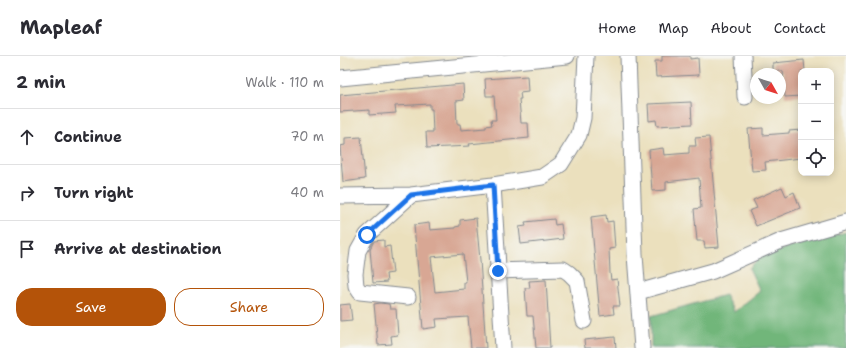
<!DOCTYPE html>
<meta charset="utf-8">
<style>
:root{--surface:#fff;--page:#f7f7f7;--text:#2b2b33;--muted:#7c7c81;--line:#e1e1e2;--accent:#b45309}
body{margin:0;font-family:"Shantell Sans",sans-serif;background:var(--page);color:var(--text)}
.controls{position:absolute;right:12px;top:12px;display:grid;overflow:hidden;border-radius:8px;box-shadow:0 2px 10px #0003}
.controls button{width:36px;height:36px;display:grid;place-items:center;padding:0;border:0;border-bottom:1px solid var(--line);background:var(--surface);color:var(--text);font:20px sans-serif}
.compass{position:absolute;left:410px;top:12px;width:36px;height:36px;border-radius:50%;background:var(--surface);box-shadow:0 2px 10px #0003;rotate:129deg}
.stop{position:absolute;width:12px;height:12px;margin:-9px;border:3px solid #1a73e8;border-radius:50%;background:#fff}
.stop.end{background:#1a73e8;border-color:#fff;box-shadow:0 1px 4px #0008}
.list{margin:0;padding:0;list-style:none}
h2{display:flex;justify-content:space-between;align-items:center;height:52px;margin:0;padding:0 16px;font-size:17px}
h2 small{font-size:13px;font-weight:400;color:var(--muted)}
.list li{display:grid;grid-template-columns:26px 1fr auto;gap:12px;align-items:center;box-sizing:border-box;height:56px;padding:0 16px;border-top:1px solid var(--line)}
.list b{display:block;font-size:15px;white-space:nowrap}
.list em{font-size:13px;font-style:normal;color:var(--muted)}
.actions{display:flex;gap:8px;padding:12px 16px}
.actions a{flex:1;padding:9px 0;border:1px solid var(--accent);border-radius:16px;text-align:center;font-size:14px;color:var(--accent)}
.actions .main{background:var(--accent);color:#fff}
.icon{flex:none;width:22px;height:22px;fill:none;stroke:currentColor;stroke-width:2;stroke-linecap:round;stroke-linejoin:round}
.map{position:relative;flex:none;width:506px;height:292px;overflow:hidden}
header{display:flex;align-items:center;gap:24px;box-sizing:border-box;height:56px;padding:0 20px;background:var(--surface);border-bottom:1px solid var(--line)}
header strong{font-size:19px}
nav{display:flex;gap:22px;margin-inline-start:auto;font-size:14px}
main{display:flex}
aside{flex:1;background:var(--surface)}
.map>svg:first-child{display:block}
</style>
<header>
<strong>Mapleaf</strong>
<nav><a>Home</a><a>Map</a><a>About</a><a>Contact</a></nav>
</header>
<main>
<aside>
<h2>2 min<small>Walk · 110 m</small></h2>
<ul class="list">
<li><svg class="icon" aria-label="ahead" viewBox="0 0 24 24"><path d="M12 20V5M6 11l6-6 6 6"/></svg><div><b>Continue</b></div><em>70 m</em></li>
<li><svg class="icon" aria-label="right" viewBox="0 0 24 24"><path d="M7 20v-9h11M14 6l5 5-5 5"/></svg><div><b>Turn right</b></div><em>40 m</em></li>
<li><svg class="icon" aria-label="arrive" viewBox="0 0 24 24"><path d="M6 21V4h12l-3 4 3 4H6"/></svg><div><b>Arrive at destination</b></div></li>
</ul>
<div class="actions"><a class="main">Save</a><a>Share</a></div>
</aside>
<div class="map">
<svg width="506" height="292" viewBox="0 0 506 292">
<rect width="100%" height="100%" fill="#f6f6f2"/>
<filter id="ink" filterUnits="userSpaceOnUse"><feTurbulence type="fractalNoise" baseFrequency=".025" numOctaves="2"/><feDisplacementMap in="SourceGraphic" scale="8" xChannelSelector="R" yChannelSelector="G"/><feConvolveMatrix kernelMatrix="1 2 1 2 8 2 1 2 1" color-interpolation-filters="sRGB"/></filter>
<filter id="wash" filterUnits="userSpaceOnUse"><feTurbulence type="fractalNoise" baseFrequency=".012" numOctaves="4" result="noise"/><feDisplacementMap in="SourceGraphic" scale="16" xChannelSelector="R" yChannelSelector="G"/><feGaussianBlur stdDeviation="0.9" result="paint"/><feColorMatrix in="noise" values="0 0 0 0 0 0 0 0 0 0 0 0 0 0 0 0 0 1.4 0 .05"/><feComposite in="paint" operator="in"/></filter>
<g filter="url(#wash)">
<rect width="100%" height="100%" fill="#ebe0bd"/>
<!-- forest -->
<path fill="#71b67a" stroke="#46726c" d="M506,176V292H311V260L385,239L394,256L420,235L409,212L424,198Z"/>
<g id="blocks">
<!-- building -->
<path fill="#d8a794" fill-rule="evenodd" d="M322,0H350V3L358,2L359,19L316,21L315,5H322Z
M464,4L465,15H461V40L445,41L443,15H433V7Z
M187,20L188,36L180,37L181,43H179L181,67H188L189,82L129,88L130,90L87,92L86,76H93L92,53H90V48L55,50L56,57L29,59V54L0,56V39L123,28L124,44L116,45L117,68H120L121,74L146,72V70L152,69L151,64H156L154,40H146L145,23Z
M351,46L352,68L317,70L316,64L309,65L308,48Z
M423,72V79L449,77V75L461,74V102L425,106L426,114L412,115L408,73Z
M21,81L25,123L3,126L0,90L5,89V82Z
M369,81L379,191L365,192L364,185H357L354,153L361,152L359,122L326,126V134L312,135L309,94L323,92L324,99L349,97V90H356L355,82Z
M442,131L446,140L454,136L460,152L416,170L409,155L417,152L413,144Z
M266,159L267,166L273,165L275,192L269,193L270,217L271,224L277,223L280,250H273L274,258L260,260L251,161Z
M136,162L140,204L146,292H131L128,261L96,263L97,271L83,273L74,169L89,167L90,174L115,172V171L120,170V164ZM123,198L126,226H124V233L95,236L91,201Z
M214,163L215,169L221,168L223,183L181,188L179,171L186,170L185,166Z
M44,184V191L50,190L53,217L46,218L47,226L33,227L30,193L34,185Z
M206,224L210,292H196L193,260H187L185,232H190L189,225Z
M40,247L49,248L50,253H56L58,279L51,280L52,288L38,289L34,248Z
M10,248L12,264L0,265V249Z
M275,281L276,292H245L244,284Z"/>
</g>
</g>
<g filter="url(#ink)">
<use href="#blocks" fill-opacity="0" stroke="#83888e" stroke-width="1"/>
<g fill="none" stroke-linecap="round" stroke-linejoin="round">
<!-- street casing -->
<g stroke="#83888e" stroke-width="17">
<path id="street" d="M288,0L295,199L302,292
M403,0L405,41
M0,22L227,0
M153,129L163,292
M0,140L71,139L153,129L202,121L221,108L239,79L243,62L246,0
M158,215L223,213L229,217L237,225L244,265
M298,236L373,215L441,185L506,166
M68,241L20,236L16,230L15,218L18,195L27,179L71,139"/>
</g>
<!-- street -->
<use href="#street" stroke="#fff" stroke-width="15"/>
</g>
</g>
<g fill="none" stroke-linecap="round" stroke-linejoin="round" filter="url(#ink)">
<!-- route -->
<path stroke="#1a73e8" stroke-width="5" d="M27,179L71,139L153,129L158,215"/>
</g>
</svg>
<div class="controls">
<button>+</button>
<button>−</button>
<button><svg class="icon" aria-label="locate" viewBox="0 0 24 24"><circle cx="12" cy="12" r="6"/><path d="M12 2v4M12 18v4M2 12h4M18 12h4"/></svg></button>
</div>
<svg class="compass" viewBox="-18 -18 36 36"><path d="M0-13l5 13h-10z" fill="#e53935"/><path d="M0 13l5-13h-10z" fill="#7c7c81"/></svg>
<div class="stop" style="left:27px;top:179px"></div>
<div class="stop end" style="left:158px;top:215px"></div>
</div>
</main>
